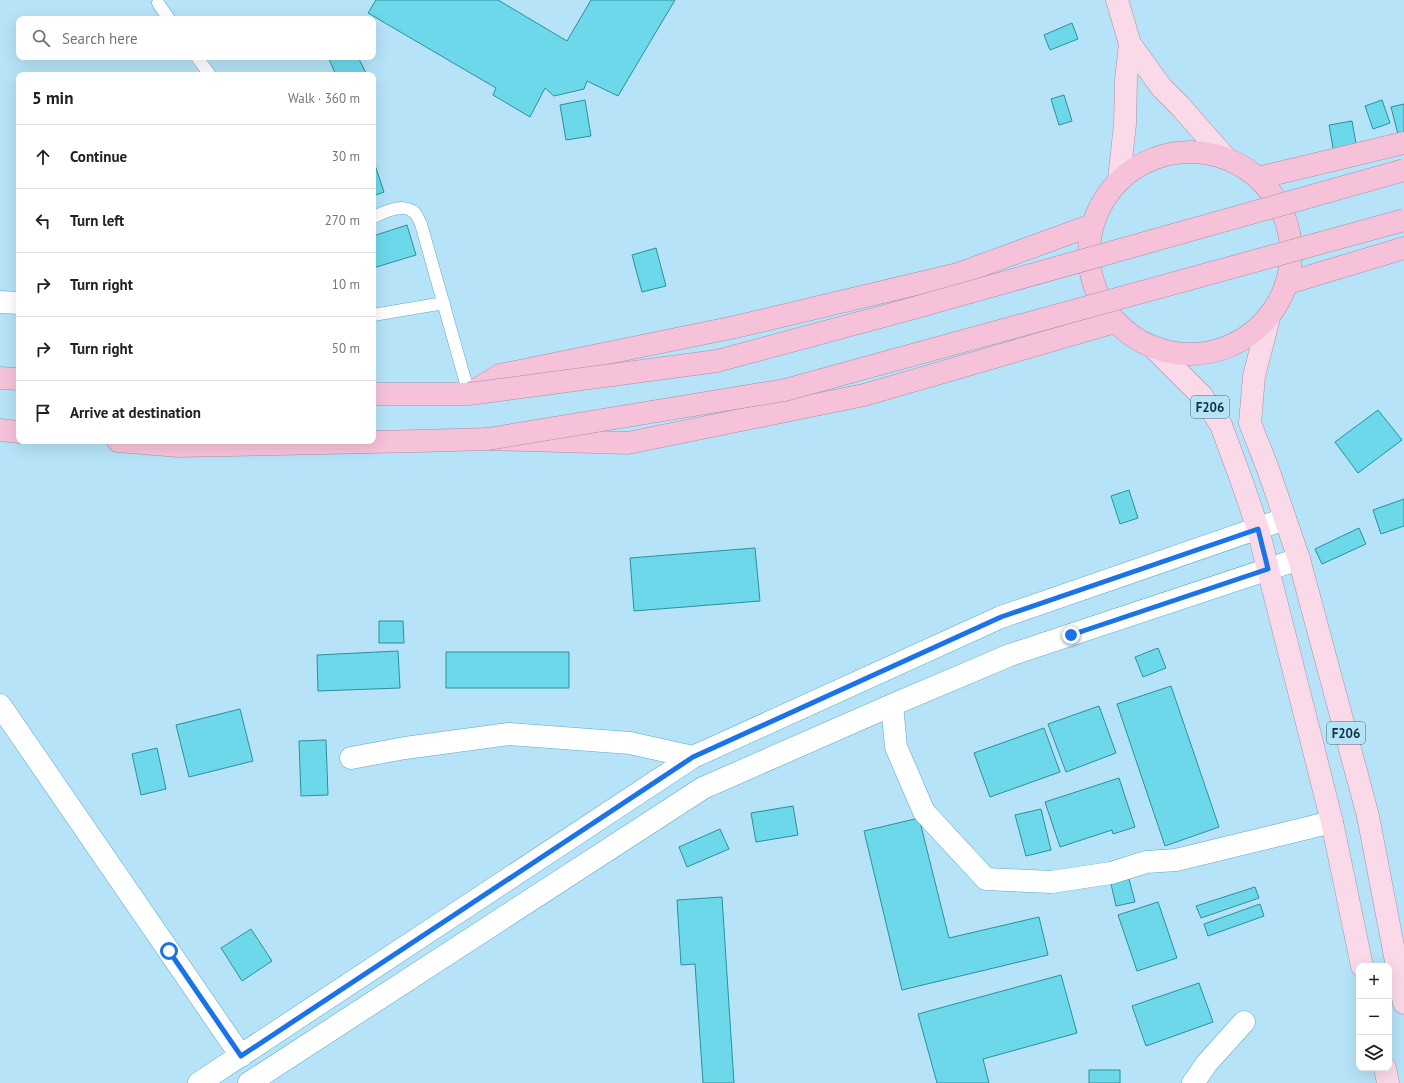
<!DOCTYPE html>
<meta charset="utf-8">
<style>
:root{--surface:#fff;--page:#f6f6f6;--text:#202124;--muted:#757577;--line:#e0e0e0}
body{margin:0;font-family:"PT Sans",sans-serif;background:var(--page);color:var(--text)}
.controls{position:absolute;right:12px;bottom:12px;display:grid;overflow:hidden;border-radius:8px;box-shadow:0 4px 16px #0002}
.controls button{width:36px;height:36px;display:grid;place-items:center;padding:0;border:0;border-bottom:1px solid var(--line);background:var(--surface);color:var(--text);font:20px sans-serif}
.stop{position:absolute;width:12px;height:12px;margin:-9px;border:3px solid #1a73e8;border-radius:50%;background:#fff}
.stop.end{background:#1a73e8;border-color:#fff;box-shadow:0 1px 4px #0008}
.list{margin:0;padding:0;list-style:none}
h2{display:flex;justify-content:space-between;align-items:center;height:52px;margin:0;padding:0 16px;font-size:17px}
h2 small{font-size:13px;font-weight:400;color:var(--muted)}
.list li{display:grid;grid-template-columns:26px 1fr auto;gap:12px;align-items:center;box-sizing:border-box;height:64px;padding:0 16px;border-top:1px solid var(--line)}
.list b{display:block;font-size:15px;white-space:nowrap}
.list em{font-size:13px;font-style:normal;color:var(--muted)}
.icon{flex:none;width:22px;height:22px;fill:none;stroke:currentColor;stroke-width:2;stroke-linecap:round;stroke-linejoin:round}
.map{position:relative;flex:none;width:1404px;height:1083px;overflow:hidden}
.search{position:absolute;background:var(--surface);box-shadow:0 4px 16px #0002;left:16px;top:16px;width:360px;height:44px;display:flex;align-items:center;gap:10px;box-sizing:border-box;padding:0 14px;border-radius:8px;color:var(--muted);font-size:15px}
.panel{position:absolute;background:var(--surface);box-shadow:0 4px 16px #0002;left:16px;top:72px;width:360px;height:372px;border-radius:8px}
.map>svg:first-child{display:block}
</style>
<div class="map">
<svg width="1404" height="1083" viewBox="0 0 1404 1083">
<rect width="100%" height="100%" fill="#b6e3f8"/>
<!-- building -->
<path fill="#6cd8e9" stroke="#2a909e" d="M376,0H498L567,41L591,0H675L618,96L587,81L584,89L554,96L545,88L530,117L493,95L496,88L368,13Z
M1072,23L1078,39L1050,50L1044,35Z
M328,57H358L367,75H336Z
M1064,95L1072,121L1059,125L1051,99Z
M585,100L591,136L566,140L560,105Z
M1382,100L1390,123L1373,129L1365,106Z
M1404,104V141L1400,142L1391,107Z
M1352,121L1357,149L1334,153L1329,125Z
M373,162H374L384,192L373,196Z
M407,225L416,255L373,268V236Z
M656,248L666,286L642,292L632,255Z
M1378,410L1402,440L1358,473L1335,442Z
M1129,490L1138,518L1120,524L1111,496Z
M1404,499V526L1381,534L1373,510Z
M1359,528L1366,544L1322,564L1315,549Z
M755,548L760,601L634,611L630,558Z
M379,621H403L404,643H379Z
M1158,648L1166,668L1143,677L1135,657Z
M398,651L400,688L318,691L317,655Z
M446,652H569V688H446Z
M1171,686L1219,827L1165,846L1117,704Z
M1099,706L1116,753L1066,772L1048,724Z
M240,709L253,761L189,777L176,725Z
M1044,728L1060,772L990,797L974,753Z
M326,740L328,795L301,796L299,741Z
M157,748L166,789L141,795L132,754Z
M1119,778L1135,827L1113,834L1112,830L1060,847L1045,802Z
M793,806L798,835L756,842L751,813Z
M1041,809L1051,850L1026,856L1015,815Z
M919,818L949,938L1039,917L1048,955L902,990L864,831Z
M720,829L729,849L687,867L679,847Z
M1129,879L1135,902L1116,906L1111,884Z
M1255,887L1259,898L1201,918L1196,906Z
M722,897L734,1083H703L695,964L681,965L677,900Z
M1158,902L1177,958L1137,971L1118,915Z
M1260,904L1264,916L1208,936L1204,924Z
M251,929L272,961L242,981L221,948Z
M1061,975L1077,1033L983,1059L989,1083H937L918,1014Z
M1199,983L1213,1022L1146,1046L1132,1006Z
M1089,1070H1120V1083H1089Z"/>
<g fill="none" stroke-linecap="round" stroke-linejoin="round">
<!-- lane casing -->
<g stroke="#5aa8cb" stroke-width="13">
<path id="lane" d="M158,3L169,19
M197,57L210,75
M373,217C385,212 403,202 415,213C418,216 419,221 421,224L469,394
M373,315L444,303"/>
</g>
<!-- street casing -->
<g stroke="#5aa8cb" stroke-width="23">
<path id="street" d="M0,302L19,303
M0,705L241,1056
M892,705L896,747L924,812L986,879L1051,882L1111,873L1146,862L1176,860L1332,822
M351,758L405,748L509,734L630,743L693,757
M199,1083L693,757L1001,617L1285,519
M249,1083L703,788L892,705L1010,655L1299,559
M1193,1083L1207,1063L1244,1022"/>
</g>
<!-- primary casing -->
<g stroke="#a690a4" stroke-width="23">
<path id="primary" d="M1117,0L1130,44L1162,88L1180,106L1224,156
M1119,179L1125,124L1126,80L1130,44
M1269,318L1254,376L1250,423L1268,469L1299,559L1368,816L1404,1003
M1153,347L1202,396L1221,425L1242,482L1258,529L1268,569L1332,822L1362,966
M1385,1068L1388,1083"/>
</g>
<!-- highway casing -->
<g stroke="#a690a4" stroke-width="23">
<path id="highway" d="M1089 253a101 101 0 1 1 202 0a101 101 0 1 1-202 0Z
M1258,178L1404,143
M1288,283L1404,248
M0,378L19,379
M373,394H469L500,375L735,327L958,274L1092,225
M0,430L19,432
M118,441L179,446L419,441L488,439L628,443L864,395L1115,322"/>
</g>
<!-- lane -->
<use href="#lane" stroke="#fff" stroke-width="12"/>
<!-- street -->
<use href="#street" stroke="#fff" stroke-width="22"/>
<!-- primary -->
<use href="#primary" stroke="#fadae9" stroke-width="22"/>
<!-- highway -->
<use href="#highway" stroke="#f6c2da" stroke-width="22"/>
<!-- highway-bridge casing -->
<g stroke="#a690a4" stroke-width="23" stroke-linecap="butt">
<path id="highway-bridge" d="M469,394L717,361L903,311L1404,170
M488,439L785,390L1404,220"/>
</g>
<!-- highway-bridge -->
<use href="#highway-bridge" stroke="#f6c2da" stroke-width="22"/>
</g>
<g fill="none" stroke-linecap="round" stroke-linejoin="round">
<!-- route -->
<path stroke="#1a73e8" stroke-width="5" d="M169,951L241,1056L693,757L1001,617L1258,529L1268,569L1071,635"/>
</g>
<g text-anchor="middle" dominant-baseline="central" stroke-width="4" stroke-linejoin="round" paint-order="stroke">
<!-- shield labels -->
<g fill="#b6e3f8" stroke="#426777" stroke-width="1">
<rect x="1191" y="396" width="38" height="22" rx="3"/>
<rect x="1327" y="722" width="38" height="22" rx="3"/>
</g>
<g font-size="13" font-weight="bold" fill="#113240">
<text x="1210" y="407">F206</text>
<text x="1346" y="733">F206</text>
</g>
</g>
</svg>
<div class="controls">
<button>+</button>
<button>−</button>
<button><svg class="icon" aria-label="layers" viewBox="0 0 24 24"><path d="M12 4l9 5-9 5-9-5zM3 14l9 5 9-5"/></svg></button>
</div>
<div class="stop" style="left:169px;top:951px"></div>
<div class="stop end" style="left:1071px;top:635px"></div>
<div class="search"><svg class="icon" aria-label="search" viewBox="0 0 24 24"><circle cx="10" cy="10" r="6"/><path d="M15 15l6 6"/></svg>Search here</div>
<section class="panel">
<h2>5 min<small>Walk · 360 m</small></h2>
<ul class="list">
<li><svg class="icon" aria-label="ahead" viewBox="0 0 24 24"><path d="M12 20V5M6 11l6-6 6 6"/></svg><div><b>Continue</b></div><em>30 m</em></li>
<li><svg class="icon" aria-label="left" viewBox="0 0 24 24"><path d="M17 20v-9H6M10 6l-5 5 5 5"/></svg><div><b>Turn left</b></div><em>270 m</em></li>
<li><svg class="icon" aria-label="right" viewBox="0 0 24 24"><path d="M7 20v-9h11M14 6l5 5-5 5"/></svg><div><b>Turn right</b></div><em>10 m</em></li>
<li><svg class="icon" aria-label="right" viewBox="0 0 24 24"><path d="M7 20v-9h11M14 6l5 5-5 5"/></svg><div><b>Turn right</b></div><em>50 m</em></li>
<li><svg class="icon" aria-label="arrive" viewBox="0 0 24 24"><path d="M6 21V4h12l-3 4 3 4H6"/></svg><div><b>Arrive at destination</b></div></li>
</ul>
</section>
</div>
